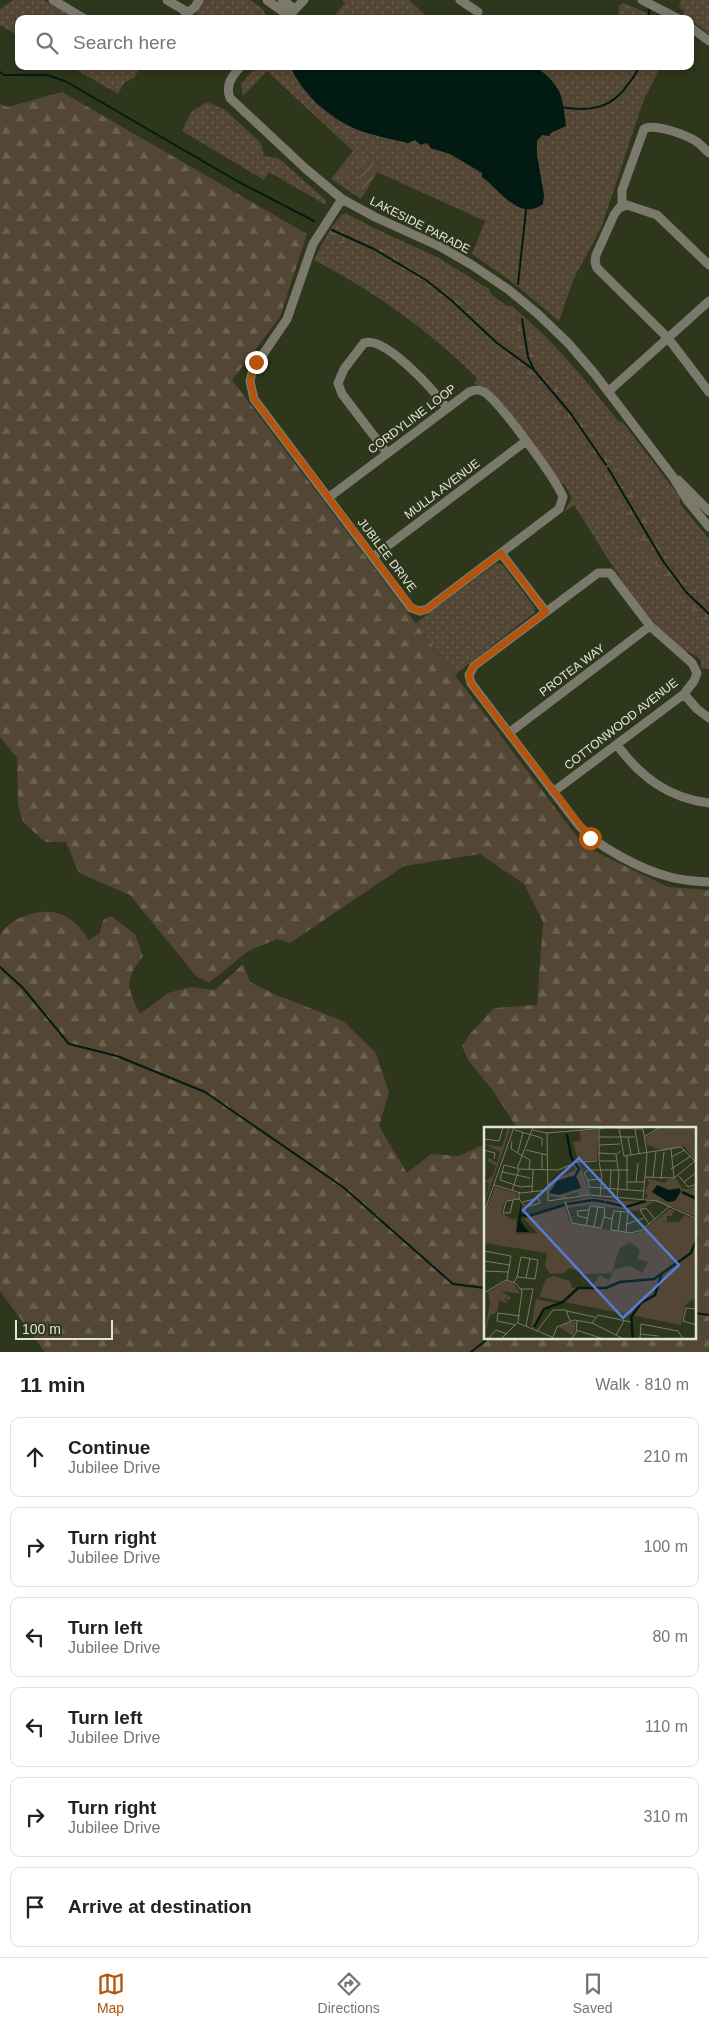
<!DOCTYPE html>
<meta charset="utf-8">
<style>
:root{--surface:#fff;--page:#f6f6f6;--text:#222;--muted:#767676;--line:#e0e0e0;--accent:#b45309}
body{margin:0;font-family:Helvetica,sans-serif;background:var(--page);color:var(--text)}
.scale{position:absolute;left:15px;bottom:12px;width:98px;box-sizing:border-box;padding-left:5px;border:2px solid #e0e6d6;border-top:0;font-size:14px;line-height:18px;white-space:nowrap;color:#e0e6d6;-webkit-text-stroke:4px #2e361c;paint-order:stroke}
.stop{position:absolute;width:15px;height:15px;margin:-11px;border:4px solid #b45309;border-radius:50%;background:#fff}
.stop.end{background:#b45309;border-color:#fff;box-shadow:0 1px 5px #0008}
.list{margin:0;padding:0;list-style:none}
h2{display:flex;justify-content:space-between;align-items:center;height:65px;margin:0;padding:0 20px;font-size:21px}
h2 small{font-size:16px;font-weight:400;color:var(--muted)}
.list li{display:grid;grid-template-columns:32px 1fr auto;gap:15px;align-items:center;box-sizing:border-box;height:80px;margin:0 10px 10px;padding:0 10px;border:1px solid var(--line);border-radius:10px}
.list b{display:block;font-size:19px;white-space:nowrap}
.list p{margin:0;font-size:16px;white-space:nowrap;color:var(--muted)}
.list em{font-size:16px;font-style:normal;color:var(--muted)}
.icon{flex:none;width:28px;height:28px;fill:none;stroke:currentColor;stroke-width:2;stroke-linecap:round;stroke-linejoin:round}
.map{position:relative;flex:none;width:709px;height:1352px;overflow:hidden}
.search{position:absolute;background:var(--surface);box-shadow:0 2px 8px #0003;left:15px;right:15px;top:15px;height:55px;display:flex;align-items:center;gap:12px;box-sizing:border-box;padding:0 18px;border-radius:10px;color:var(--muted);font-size:19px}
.sheet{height:605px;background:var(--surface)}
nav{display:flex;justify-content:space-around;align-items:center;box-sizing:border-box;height:70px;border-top:1px solid var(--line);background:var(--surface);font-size:14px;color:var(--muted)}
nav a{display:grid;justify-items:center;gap:2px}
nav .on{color:var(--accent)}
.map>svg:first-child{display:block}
</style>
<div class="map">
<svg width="709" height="1352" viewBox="0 0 709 1352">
<defs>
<pattern id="grass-dots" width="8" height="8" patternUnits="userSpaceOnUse" patternTransform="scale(1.25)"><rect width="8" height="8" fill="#534634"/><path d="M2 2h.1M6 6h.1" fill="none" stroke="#6b6151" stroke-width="1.8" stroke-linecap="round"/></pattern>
<pattern id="forest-firs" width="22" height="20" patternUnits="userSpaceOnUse" patternTransform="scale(1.25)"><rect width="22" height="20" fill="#534634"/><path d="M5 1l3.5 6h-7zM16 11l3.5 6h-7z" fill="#6b6151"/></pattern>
<pattern id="wetland-marsh" width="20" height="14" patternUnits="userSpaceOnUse" patternTransform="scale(1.25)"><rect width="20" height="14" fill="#534634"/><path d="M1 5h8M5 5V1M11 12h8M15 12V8" fill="none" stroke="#6b6151"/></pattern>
<pattern id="garden-furrows" width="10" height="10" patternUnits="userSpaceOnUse" patternTransform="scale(1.25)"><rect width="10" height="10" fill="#534634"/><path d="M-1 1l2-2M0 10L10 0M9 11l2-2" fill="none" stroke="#6b6151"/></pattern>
</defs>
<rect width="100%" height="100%" fill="#2e361c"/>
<!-- grass -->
<path fill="url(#grass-dots)" d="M13,0H44L77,19H19V36L0,25V9Z
M204,0H250L264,10L266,19H193Z
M342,0H409L424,14L433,19H331L345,3Z
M681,0H709V34L683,14L684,10L679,8Z
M624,3L660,19H618L619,5Z
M70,66H141L134,78L124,83L118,94Z
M258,66H661L643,102L601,228L574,278L559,321L512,282L472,254L485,221L377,172L361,199L331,179L353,151L267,71L243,96L241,84Z
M207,102L224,109L261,143L264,156L278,158L326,200V205L269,172L264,180L182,131L191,112Z
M346,213L372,227L439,258L489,289L491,294L507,306H512C553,340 585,379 618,421L624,424L680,497V504L709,539V669L701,668V660C695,654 689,652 681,649C675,646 669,639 664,634C627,594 603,550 574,505L564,512L572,498L565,485L559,481C546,463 494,385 476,385L474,382L477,379L476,377C428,330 374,291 314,260C320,248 335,216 346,213Z
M497,563L502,564L534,607L535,612L455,675L416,623Z"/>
<!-- forest -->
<path fill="url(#forest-firs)" d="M62,92L307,234L280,317L232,380L584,846L668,887L709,890V1352H45L0,1291V935C10,917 44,906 63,915C74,920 83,931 89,940L100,933L103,920L111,916L135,934L143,956C124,981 127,986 140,1014L168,993L191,987L215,990L243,964L250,982L274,994L343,1021L376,1053L389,1092L379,1126L407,1173L431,1154L459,1156L485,1144V1338H695V1128H517L494,1092L468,1060L462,1046L470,1034L494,1008L537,1005L543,922L524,884L480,854L404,866L290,943L277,939L248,951L209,983L196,976L130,895L79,873L66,842H45L23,822L18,804L17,758L0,737V104L8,107Z"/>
<!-- wetland -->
<path fill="url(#wetland-marsh)" d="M333,227L342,237C362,228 449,293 467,308C477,317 485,330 496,338C504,344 512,347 520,352L515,314L527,323L535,360L574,409L578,410L579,415L611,458V462L601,468L568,421L559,413L553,403L530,376L458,309L451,306L424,284L353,242L345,241L342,246L338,247L330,233Z
M613,465L617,466C644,514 667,567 709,605V626C695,613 681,600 669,584C644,551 625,512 604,476L603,471Z"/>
<!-- garden -->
<path fill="url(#garden-furrows)" d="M363,159L379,168L361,197L363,182L360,177Z"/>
<!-- water -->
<path fill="#011b13" d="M290,66L537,67C563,89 562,94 566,126L551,133L549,136L542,135L537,141V155L544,195L543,204C519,222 499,189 482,177V173L450,154L430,148V146L426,143L421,145L415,140L408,143C395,140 381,137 367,133C334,123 304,97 290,66Z"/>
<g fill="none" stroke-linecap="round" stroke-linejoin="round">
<!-- stream -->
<path stroke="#011b13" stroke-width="2" d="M648,19L650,7
M0,72L4,75H47L65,81L237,181L314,221
M561,107C590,112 612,109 629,83C633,78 637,73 639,66
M332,230L374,249L426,280L451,300L497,343L534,370L571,414L606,465
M518,284L526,210
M522,319L528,357L534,370
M608,468L663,561L686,592L709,614
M0,967L23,988L69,1044L117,1056L205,1092L343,1187L453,1284L485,1288
M695,1313L709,1315
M471,1352L489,1338"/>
<!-- minor -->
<path stroke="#7b796c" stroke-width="9" d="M53,0L85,19
M167,0L184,10L187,19
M267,0L289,16
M282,0L295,9
M460,0L478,12
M642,0L679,19
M186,14L195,7L199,0
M286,19L304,0
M690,27L709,41
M241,66C232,76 225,85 230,98L306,169L342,199L375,217L441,247L472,265L509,290L538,314L569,344L594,373L673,477L687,500L709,527
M342,199L313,244L287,319L253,369L250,381L254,399L411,608L420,611L427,609L501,553L546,612L474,666L469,675L471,683L577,823C595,846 642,870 670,877C683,881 696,881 709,882
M622,205V190L644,129C654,123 683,134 694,140C700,143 704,149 709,153
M709,265L657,215L627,205L619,208L614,215L596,255L595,262L597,268L668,338L709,392
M609,391L709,301
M387,453L342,394L338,383L344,369L364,343C385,335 435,392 447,408
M678,480L709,511
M328,498L469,392C474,390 478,389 484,392C499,401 556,479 563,497L559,509L501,553
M373,557L526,441
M546,612L598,573H610L650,626L692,663L697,673L694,681L684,694L553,792
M684,694L697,709L709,718
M509,733L650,626
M617,745C641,777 668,798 709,803"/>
</g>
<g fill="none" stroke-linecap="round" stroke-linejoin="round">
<!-- route -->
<path stroke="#b45309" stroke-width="6" d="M256,362L250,381L254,399L412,608L420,611L427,609L501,553L546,612L474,666C468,672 468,679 473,686L590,838"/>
</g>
<g text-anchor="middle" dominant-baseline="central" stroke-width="4.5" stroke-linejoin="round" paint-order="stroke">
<!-- street labels -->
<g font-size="12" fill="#e0e6d6" stroke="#2e361c">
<text transform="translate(420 225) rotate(27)">LAKESIDE PARADE</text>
<text transform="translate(412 419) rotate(-37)">CORDYLINE LOOP</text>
<text transform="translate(442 489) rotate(-37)">MULLA AVENUE</text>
<text transform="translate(387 555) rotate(53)">JUBILEE DRIVE</text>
<text transform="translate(572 670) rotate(-37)">PROTEA WAY</text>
<text transform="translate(621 724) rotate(-38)">COTTONWOOD AVENUE</text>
</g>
</g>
<!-- overview -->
<g transform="translate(484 1127)">
<rect width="212" height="212" fill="#2e361c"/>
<path d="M24,0H27L0,78L5,57L1,54L8,50L12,39L3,34L5,31L13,36L16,25L0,17L18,20ZM114,3L113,33L94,34L89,15L97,14L96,4ZM95,36L107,67L95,69L94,65L82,69L83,72L66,69V73L64,56L92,43L89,38ZM163,51L181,56L182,53L191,51L199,62H205L189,80L161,71L164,70L161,65L165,56ZM104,70L135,74L170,75L154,84L105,78L83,81L82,75ZM22,154L29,156L37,167L17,164L27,170L26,173L20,172L24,177L15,173L13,186L6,188L0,210L6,175L4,165ZM52,172L77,177L62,182L50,201L47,200ZM85,195H92L89,209L75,200Z" fill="#534634"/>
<path d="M177,0H212V35L200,19L180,24L163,18L161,11ZM212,59V90L189,80L203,63ZM11,60L32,66L34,72L21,73L17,86L29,93L32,91L33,107L54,106L40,92L81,79L86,96L148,107L158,104L186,82L190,83L188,89H183V95H195L200,88L212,93V170L201,178L197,198L55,170L62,152L69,149L86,154L88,161L108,159L116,148L125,153L129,146L130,142L147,139L158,146L164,135L153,132L156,123L146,115L135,122L128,146L102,147L86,141L80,146L66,147L61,139L63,126L0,116V89Z" fill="#534634"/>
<path d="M94 22a9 9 0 1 1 18 0a9 9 0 1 1-18 0Z" fill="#534634"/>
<path d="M87,49L93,51L97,61L75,68L65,66L73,54ZM173,58L185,63L195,61L197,64L191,74L184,75L168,65ZM37,75V95L45,105H32Z" fill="#011b13"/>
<path fill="none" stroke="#011b13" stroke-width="2.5" d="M83,7L87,30L95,42L90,51M198,65L213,72M122,75L142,80L162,74M83,77L109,73L121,75M37,88L45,89L80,78M147,190L157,176L171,168L178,146M147,190L149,212M50,200L60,182L79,175L94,161H122L136,155L170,152L207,126L213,112"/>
<path fill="none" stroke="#757c66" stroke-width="1" d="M49,0L33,42L74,43L93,35L113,34M135,1L140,29L197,20L211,34L190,51L161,50M151,2L155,26M31,3L58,11V19M49,3L62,6L123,1L159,2L163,27L159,72M63,5L64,74L105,68L152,72M115,10H151M144,10L147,28M160,10L176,0M0,12L15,14L19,0M28,14L27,22L46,33L45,43M115,18L136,17M187,22L190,51M0,23L11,26L10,32M42,23L63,28M34,25L39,5M114,26L132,27M58,27V43M187,30L201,23M115,34V1M115,34H132M115,35L118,50L116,69M32,41L20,38L16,53L37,60L48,59M187,42L207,29M18,45L46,51M195,49L204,60L213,57M169,51L172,24M118,52L104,53L105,60L160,64M177,52L180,25M104,54L100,46L104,43H145M143,55H160M152,55L154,36M200,55L213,45M10,58L37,66L63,63M126,62L127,43M143,63V29M28,64L35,42M48,65L49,43M35,72L42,80L56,76L54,71L39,75M151,72L173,74L213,92M29,73L26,86H19L22,74L35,72V65M133,73L135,48L132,28L137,24M81,74L88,96L117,101L120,90L128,92L127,103L147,106L158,103L186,79M0,86L30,0M103,91L94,89L93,84L105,83M128,92L130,84L144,85L142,105M143,97L160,91M165,97L156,83L162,81L171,92M102,99L106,79L121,81L120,90M110,100L114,79M134,104L137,85M0,124L27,129L23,153M0,134L26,138M0,144L25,145M42,151L46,131M30,155L33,150L51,152L54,133L37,130L33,150M36,162H49L42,199M0,166L22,153L31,156L38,164L34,195L17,212M213,182L202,181L199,194L213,198M83,184L111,190M34,196L68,210M108,196L114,188L147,195M32,198L13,194L14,186L36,189M92,203L120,212M53,204L69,183H82L86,194M156,207L174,209M132,208L140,194M4,212L12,203L23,207M68,212L73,200L90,193L108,196L140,212M87,212L92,206L93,194M156,212L157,197L194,204L199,212"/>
<path fill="#587cd7" fill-opacity="0.15" stroke="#587cd7" stroke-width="2.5" d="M95,31L195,138L139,191L39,83Z"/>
<rect width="212" height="212" fill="none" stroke="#e0e6d6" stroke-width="2.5"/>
</g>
</svg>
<div class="scale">100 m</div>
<div class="stop" style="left:590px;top:838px"></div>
<div class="stop end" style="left:256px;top:362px"></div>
<div class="search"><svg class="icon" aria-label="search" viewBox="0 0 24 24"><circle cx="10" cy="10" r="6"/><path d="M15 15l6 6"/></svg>Search here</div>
</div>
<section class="sheet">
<h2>11 min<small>Walk · 810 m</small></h2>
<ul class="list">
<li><svg class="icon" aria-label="ahead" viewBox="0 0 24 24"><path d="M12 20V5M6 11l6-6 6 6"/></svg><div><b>Continue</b><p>Jubilee Drive</p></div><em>210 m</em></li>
<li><svg class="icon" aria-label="right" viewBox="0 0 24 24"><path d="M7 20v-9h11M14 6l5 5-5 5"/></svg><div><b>Turn right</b><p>Jubilee Drive</p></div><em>100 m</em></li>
<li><svg class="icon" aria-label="left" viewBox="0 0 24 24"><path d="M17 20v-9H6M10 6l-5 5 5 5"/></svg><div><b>Turn left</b><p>Jubilee Drive</p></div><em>80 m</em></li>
<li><svg class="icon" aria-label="left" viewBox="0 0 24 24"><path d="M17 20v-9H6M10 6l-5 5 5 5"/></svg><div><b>Turn left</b><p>Jubilee Drive</p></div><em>110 m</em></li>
<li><svg class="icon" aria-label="right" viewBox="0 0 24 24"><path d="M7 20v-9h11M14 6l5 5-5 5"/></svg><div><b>Turn right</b><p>Jubilee Drive</p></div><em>310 m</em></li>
<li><svg class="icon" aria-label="arrive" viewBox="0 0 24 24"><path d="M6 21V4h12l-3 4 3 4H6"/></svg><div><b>Arrive at destination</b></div></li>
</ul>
</section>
<nav>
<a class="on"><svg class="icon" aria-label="map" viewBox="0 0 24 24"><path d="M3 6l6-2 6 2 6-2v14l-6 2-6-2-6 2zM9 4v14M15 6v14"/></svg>Map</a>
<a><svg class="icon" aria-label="directions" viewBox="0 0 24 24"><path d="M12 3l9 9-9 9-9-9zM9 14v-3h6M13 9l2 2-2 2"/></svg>Directions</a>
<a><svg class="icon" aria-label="saved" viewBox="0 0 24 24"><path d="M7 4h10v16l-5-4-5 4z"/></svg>Saved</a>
</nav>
